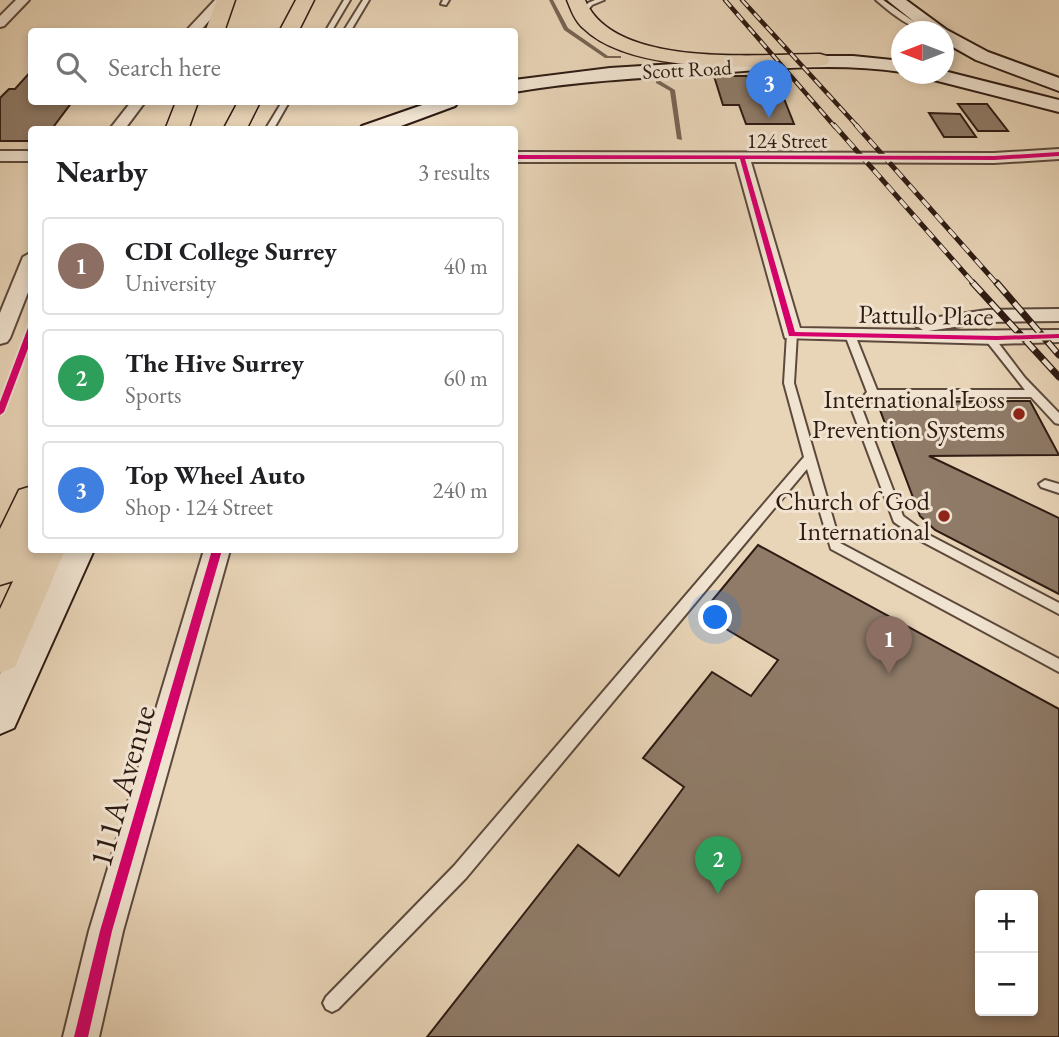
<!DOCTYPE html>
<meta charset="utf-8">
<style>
:root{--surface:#fff;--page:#f6f6f6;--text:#202124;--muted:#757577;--line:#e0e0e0;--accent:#2563eb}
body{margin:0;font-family:"EB Garamond",serif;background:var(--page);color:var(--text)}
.controls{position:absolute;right:21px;bottom:21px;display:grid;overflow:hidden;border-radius:7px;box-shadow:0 4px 10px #0003}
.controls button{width:63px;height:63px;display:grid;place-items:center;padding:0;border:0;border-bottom:2px solid var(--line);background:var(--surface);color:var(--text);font:35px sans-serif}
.compass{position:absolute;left:891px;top:21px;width:63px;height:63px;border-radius:50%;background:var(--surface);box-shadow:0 4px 10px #0003;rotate:270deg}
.you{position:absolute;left:716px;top:618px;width:24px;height:24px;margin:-18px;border:5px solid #fff;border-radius:50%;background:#1a73e8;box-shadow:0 0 0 10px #1a73e833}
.badge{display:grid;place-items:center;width:46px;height:46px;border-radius:50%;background:var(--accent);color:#fff;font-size:23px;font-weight:700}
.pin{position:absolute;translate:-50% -58px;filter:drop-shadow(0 2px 4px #0008)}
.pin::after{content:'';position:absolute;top:37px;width:24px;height:21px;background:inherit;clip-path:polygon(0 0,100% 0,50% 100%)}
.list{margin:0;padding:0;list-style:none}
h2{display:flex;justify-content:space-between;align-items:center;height:91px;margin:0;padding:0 28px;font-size:30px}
h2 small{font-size:23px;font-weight:400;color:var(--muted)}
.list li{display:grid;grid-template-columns:46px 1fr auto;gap:21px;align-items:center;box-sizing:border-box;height:98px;margin:0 14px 14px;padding:0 14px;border:2px solid var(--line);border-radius:7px}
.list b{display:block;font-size:26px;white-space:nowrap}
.list p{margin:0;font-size:23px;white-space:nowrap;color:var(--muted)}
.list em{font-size:23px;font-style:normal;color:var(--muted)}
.icon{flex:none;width:38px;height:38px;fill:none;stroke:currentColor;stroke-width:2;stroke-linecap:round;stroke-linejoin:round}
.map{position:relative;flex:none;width:1059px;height:1037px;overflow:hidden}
.search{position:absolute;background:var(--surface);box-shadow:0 4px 10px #0003;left:28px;top:28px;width:490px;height:77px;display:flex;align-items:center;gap:18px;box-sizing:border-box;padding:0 24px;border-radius:7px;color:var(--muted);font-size:26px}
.panel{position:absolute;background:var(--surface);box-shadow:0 4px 10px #0003;left:28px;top:126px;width:490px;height:427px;border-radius:7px}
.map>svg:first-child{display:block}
</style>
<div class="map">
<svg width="1059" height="1037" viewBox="0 0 1059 1037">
<rect width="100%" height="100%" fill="#e8d4b7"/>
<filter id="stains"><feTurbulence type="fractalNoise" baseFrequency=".00286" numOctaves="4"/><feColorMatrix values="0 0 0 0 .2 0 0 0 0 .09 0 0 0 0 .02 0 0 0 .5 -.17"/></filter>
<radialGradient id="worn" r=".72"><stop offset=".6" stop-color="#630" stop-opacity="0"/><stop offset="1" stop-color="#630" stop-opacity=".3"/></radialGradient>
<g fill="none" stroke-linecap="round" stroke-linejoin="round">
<!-- stream -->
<path fill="#786454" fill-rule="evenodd" d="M549,0H553L568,28L608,56H621V58H605L564,30Z
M656,81H660L675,90L682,140L677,139L670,91L656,83Z"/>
</g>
<!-- building -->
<path fill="#8f7b68" stroke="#2e1b13" stroke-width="2" fill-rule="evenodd" d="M32,70V102H72L51,130H32V141H0V98L9,89H15Z
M714,76H775L794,124H746L739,105H723Z
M958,104H987L1008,131H978Z
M929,113L960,114L976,137H944Z
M1030,401L1059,455L929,456L1059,518V594L935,530L920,516L877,402Z
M758,545L1059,709V1037H427L578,845L619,876L684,787L643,758L712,672L751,696L778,660L701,614ZM980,895H1033V1011H980Z"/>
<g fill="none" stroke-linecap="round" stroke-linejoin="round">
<!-- service casing -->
<g stroke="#5c493c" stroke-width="4">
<path id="service" d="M344,0H350L331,32H325Z
M363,0H369L350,32H343Z
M443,0H449L446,5L441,4Z
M595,0H604L592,5L584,15H580L588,3Z
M876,0H883L910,19L934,32C914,32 891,13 876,0Z
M282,102H289L273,130H265Z
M792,331L797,334L794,383L840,543L1059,659V672L831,549L807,469L466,878L338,1009L332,1012L326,1009L323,1003L326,997L454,866L804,457L784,383L787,334Z
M850,332L855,335L877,390H1025L984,338L989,335L993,336L1025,378L1059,413V424L1055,423L1031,397H876L863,411L903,516L929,535L1059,603V614L921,541L894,522L852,410L867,392L845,335Z
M1045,480L1059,484V493L1041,487L1039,484Z"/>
</g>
<!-- minor casing -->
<g stroke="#5c493c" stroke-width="4">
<path id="minor" d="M16,0H29L4,26L0,27V16Z
M215,0H228L199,32H185Z
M131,102H145L124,130H109Z
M1059,149V159L994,163L751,162L800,328L923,330L915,325L918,321L925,319L987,310L1059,309V321L987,322L928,331L1059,330V342L997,344L785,338L736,162H514V152L994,153Z
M0,151H32V161H0Z
M32,252V282L10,338L7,342L0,344V313L23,257Z
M204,550H230L123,931L99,1037H63L89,931Z"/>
</g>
<!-- secondary casing -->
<g stroke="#2e1b13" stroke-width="4">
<path id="secondary" d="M887,0H906L947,30L988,52L1059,78V91L976,60L944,42V32H927Z
M804,56H853L902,61V72C836,62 771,69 705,74C641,78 578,81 514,92V80L610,68Z
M944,71L1059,100V112L926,78L924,74H944Z
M431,102H458L455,106L390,130H359L362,126Z
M60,550H94L14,728L0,734V674Z"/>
</g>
<!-- primary casing -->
<g stroke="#2e1b13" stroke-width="3">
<path id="primary" d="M217,0H235L224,32H205Z
M296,0H314L298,32H279Z
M567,0H585C614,69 758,54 820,54L827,56L830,60L827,64L820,66C756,66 632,76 583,28C575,21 571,10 567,0Z
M176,102H198L188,130H165Z
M238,102H260L246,130H223Z
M32,486V550H65L15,667L0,673V609L13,581L0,585V529L19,490Z"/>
</g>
<!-- service -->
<use href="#service" fill="#f0e3d0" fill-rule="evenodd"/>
<!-- minor -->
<use href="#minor" fill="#f0e3d0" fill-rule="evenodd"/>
<!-- secondary -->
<use href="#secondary" fill="#f0e3d0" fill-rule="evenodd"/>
<!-- primary -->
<use href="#primary" fill="#e8d4b7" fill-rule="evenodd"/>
<!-- rail-far2 casing -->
<g stroke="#2e1b13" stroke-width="4.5">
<path id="rail-far2" d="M725,0L835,127
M742,0L858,127"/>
</g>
<!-- rail-far1 casing -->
<g stroke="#2e1b13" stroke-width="5">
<path id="rail-far1" d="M834,125L975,285
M856,125L998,285"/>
</g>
<!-- rail casing -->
<g stroke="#2e1b13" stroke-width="7">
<path id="rail" d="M973,283L1059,377
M997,283L1059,355"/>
</g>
<!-- rail-far2 -->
<use href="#rail-far2" stroke="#f0e3d0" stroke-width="2.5" stroke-dasharray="9" stroke-linecap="butt"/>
<!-- rail-far1 -->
<use href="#rail-far1" stroke="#f0e3d0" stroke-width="3.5" stroke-dasharray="10" stroke-linecap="butt"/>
<!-- rail -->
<use href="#rail" stroke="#f0e3d0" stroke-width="4.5" stroke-dasharray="13" stroke-linecap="butt"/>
<!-- cycleway casing -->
<g stroke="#f0e3d0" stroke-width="4">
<path id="cycleway" d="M1059,152V156L994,160L745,159L795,332L997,336L1059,334V338L997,340L789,336L740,159H514V155L994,156Z
M29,325H32V338L4,412L0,415V402Z
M212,550H222L112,931L88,1037H74L100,931Z"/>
</g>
<!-- cycleway -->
<use href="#cycleway" fill="#d6006c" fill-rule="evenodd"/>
</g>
<!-- markers -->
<g fill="#8f2418" stroke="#f0e3d0" stroke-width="2.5">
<circle cx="1019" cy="414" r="7"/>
<circle cx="944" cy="516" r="7"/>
</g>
<g text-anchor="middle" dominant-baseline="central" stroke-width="6" stroke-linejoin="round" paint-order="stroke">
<!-- far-street labels -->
<g font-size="21" fill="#2e1b13" stroke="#f0e3d0">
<text transform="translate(687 69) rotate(-3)">Scott Road</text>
<text x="787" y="140">124 Street</text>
</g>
<!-- street labels -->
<g font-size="26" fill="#2e1b13" stroke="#f0e3d0">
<text transform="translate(926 315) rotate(1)">Pattullo Place</text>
</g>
<!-- poi labels -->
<g font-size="26" fill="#2e1b13" stroke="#f0e3d0" text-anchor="end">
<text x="1005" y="399">International Loss<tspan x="1005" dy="30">Prevention Systems</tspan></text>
<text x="930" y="501">Church of God<tspan x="930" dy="30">International</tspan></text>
</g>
<!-- near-street labels -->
<g font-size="32" fill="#2e1b13" stroke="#f0e3d0">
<text transform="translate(122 786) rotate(-74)">111A Avenue</text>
</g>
</g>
<rect width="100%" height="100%" filter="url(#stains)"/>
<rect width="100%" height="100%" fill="url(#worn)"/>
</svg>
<div class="controls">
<button>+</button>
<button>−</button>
</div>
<svg class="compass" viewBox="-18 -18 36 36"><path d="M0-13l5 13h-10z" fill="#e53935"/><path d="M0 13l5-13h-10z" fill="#757577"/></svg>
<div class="you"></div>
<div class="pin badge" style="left:889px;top:674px;background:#8d6e63">1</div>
<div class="pin badge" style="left:718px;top:894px;background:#2e9e5b">2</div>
<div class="pin badge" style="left:769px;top:118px;background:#3f7fe0">3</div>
<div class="search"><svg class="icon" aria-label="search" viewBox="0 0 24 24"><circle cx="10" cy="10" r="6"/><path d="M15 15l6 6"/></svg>Search here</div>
<section class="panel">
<h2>Nearby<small>3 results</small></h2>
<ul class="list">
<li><span class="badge" style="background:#8d6e63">1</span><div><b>CDI College Surrey</b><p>University</p></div><em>40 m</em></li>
<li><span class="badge" style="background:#2e9e5b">2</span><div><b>The Hive Surrey</b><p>Sports</p></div><em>60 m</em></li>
<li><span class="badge" style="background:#3f7fe0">3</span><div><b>Top Wheel Auto</b><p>Shop · 124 Street</p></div><em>240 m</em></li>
</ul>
</section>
</div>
